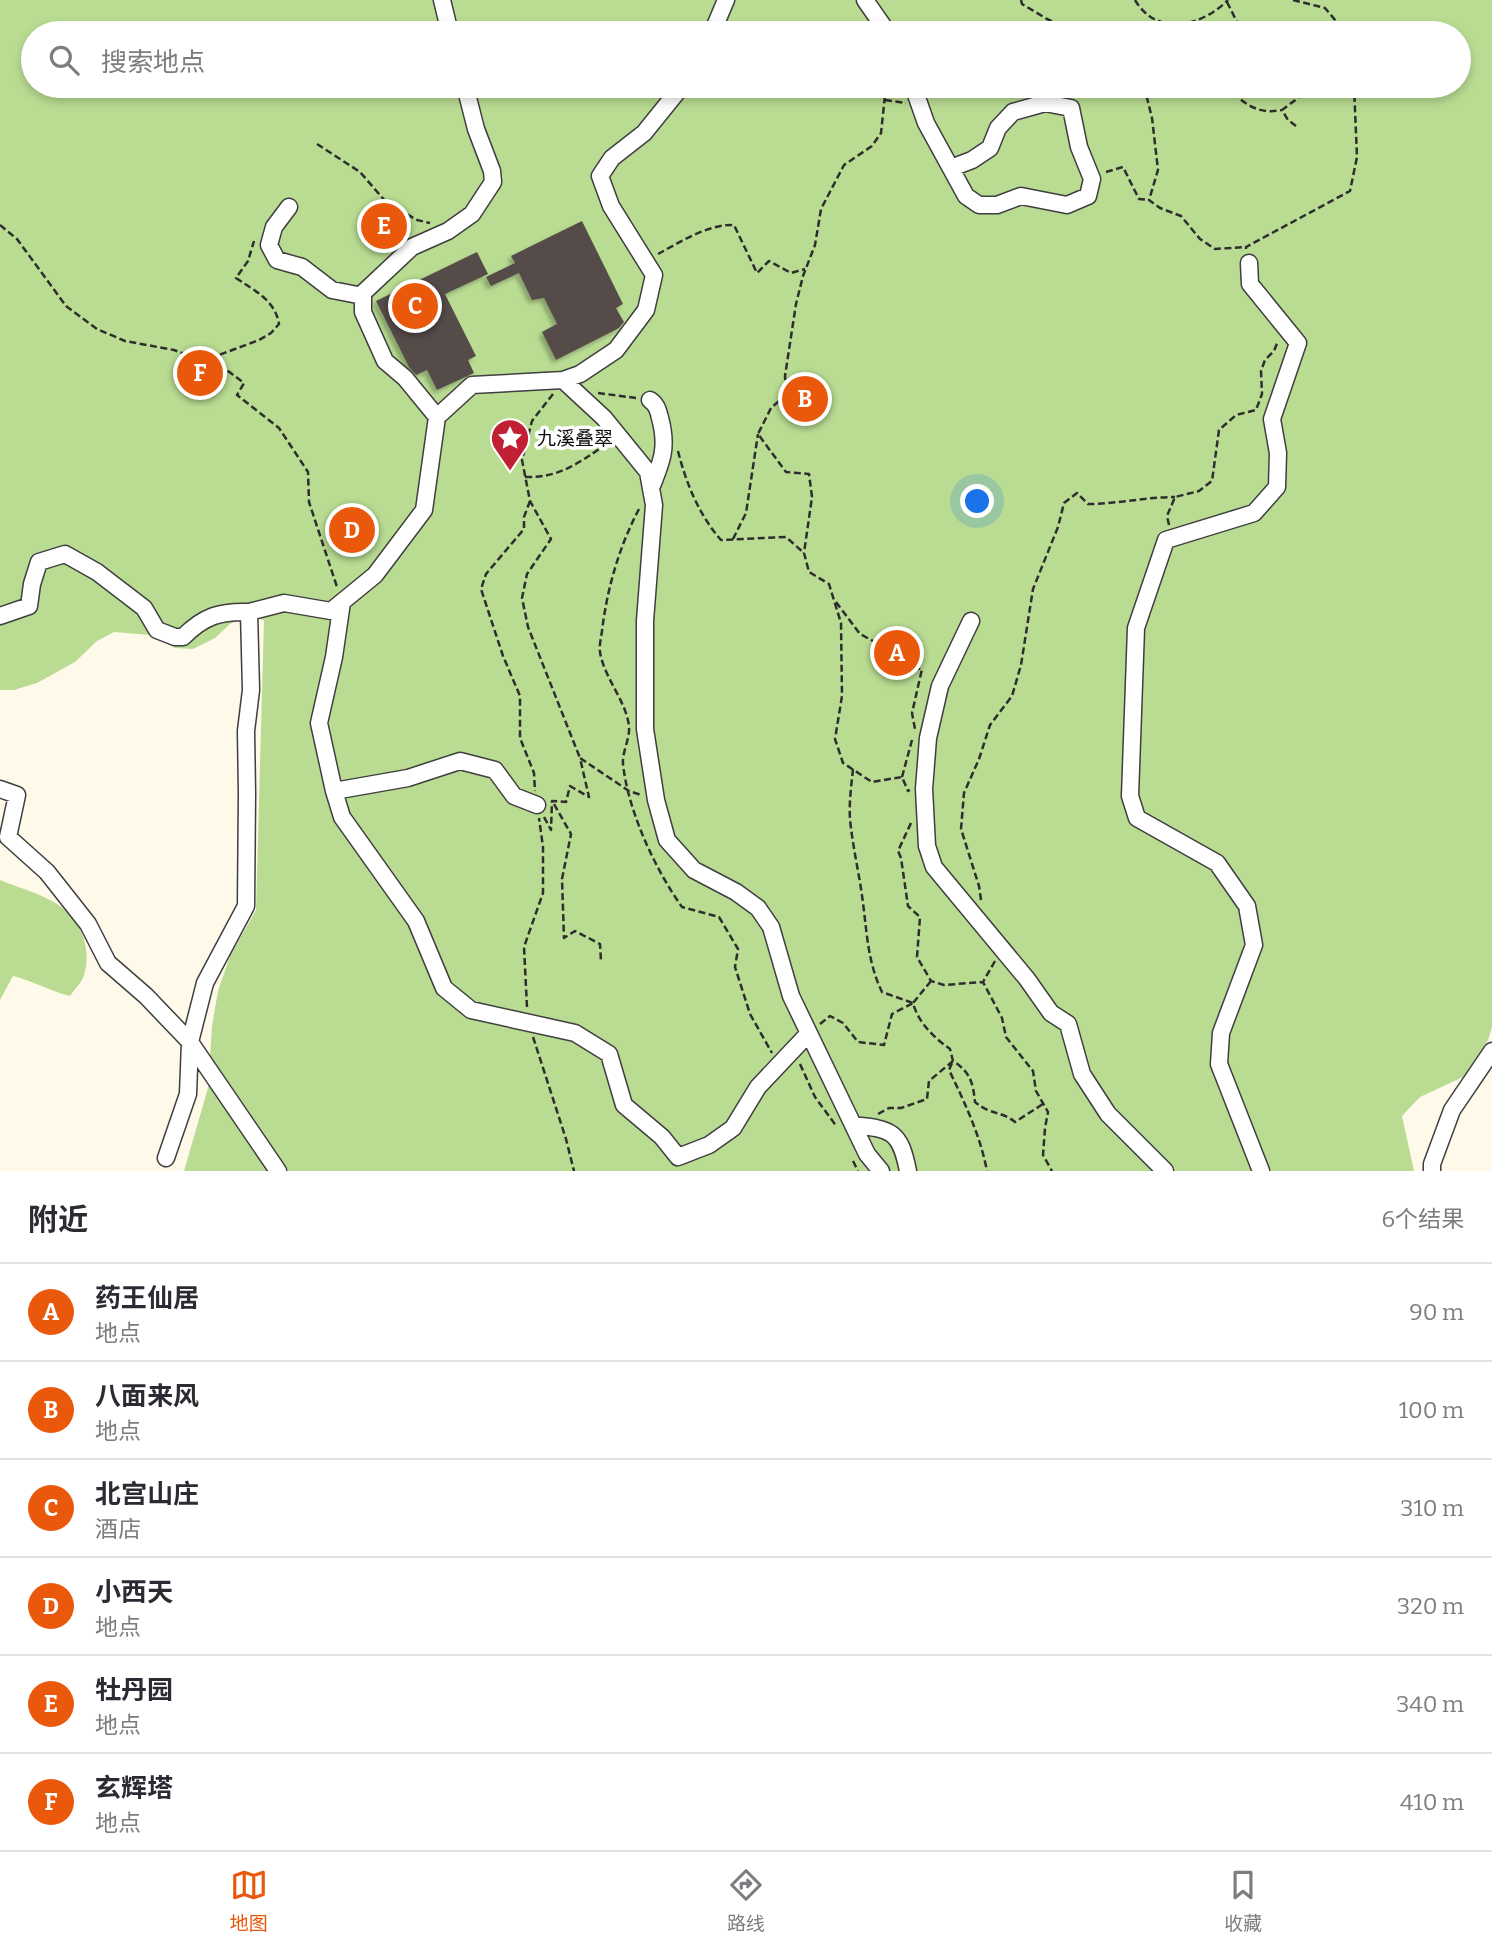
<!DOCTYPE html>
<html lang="zh">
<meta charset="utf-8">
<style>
:root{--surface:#fff;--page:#f7f7f7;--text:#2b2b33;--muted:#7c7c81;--line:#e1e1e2;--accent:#ea580c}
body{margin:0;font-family:Bitter,"Noto Sans SC",serif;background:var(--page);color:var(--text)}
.you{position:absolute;left:978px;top:502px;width:24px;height:24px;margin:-18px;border:5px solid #fff;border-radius:50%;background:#1a73e8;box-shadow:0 0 0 10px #1a73e833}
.badge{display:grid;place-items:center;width:46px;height:46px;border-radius:50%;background:var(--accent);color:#fff;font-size:23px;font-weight:700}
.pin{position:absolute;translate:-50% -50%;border:4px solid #fff;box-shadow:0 2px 7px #0006}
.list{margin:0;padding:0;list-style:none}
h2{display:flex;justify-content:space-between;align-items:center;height:91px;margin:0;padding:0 28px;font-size:30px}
h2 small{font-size:23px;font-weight:400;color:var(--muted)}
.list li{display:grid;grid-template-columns:46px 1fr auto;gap:21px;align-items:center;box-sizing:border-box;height:98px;padding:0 28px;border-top:2px solid var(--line)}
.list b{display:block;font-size:26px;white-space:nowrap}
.list p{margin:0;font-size:23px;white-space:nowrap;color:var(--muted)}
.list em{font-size:23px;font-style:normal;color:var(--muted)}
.icon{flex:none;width:38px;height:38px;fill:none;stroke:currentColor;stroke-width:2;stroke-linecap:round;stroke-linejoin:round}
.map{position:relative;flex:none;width:1492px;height:1171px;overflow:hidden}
.search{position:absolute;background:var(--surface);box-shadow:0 4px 10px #0003;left:21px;right:21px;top:21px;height:77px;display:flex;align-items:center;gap:18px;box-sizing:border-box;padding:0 24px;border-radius:38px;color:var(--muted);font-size:26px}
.sheet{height:679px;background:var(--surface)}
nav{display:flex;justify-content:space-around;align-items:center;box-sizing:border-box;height:98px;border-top:2px solid var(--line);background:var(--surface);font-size:19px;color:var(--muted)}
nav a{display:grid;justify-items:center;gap:4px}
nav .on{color:var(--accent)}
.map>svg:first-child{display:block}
</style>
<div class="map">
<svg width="1492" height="1171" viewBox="0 0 1492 1171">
<defs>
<filter id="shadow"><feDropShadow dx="-3.5" dy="3.5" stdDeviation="2" flood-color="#0004"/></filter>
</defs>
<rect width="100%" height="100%" fill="#fff9ea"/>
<!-- forest -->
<path fill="#b9dc92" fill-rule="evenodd" d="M0,0H1492V1027L1488,1040L1463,1077L1420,1097L1402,1116L1414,1171H184L208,1088L212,1026L218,991L230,956L256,910L264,620L246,616L230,624L215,638L193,649L175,648L151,635L114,632L97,641L75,662L37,683L14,690H0ZM33,33H1459V86H33Z
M0,880C19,888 43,894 60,906C82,921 93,952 83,978C80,984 74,990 70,996C50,991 33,981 13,976L0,1000Z"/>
<!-- building -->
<path fill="#554c48" filter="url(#shadow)" d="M582,221L623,304L616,308L624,322L619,328L556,360L542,332L557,324L544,298L532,300L519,273L491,286L486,277L515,263L511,256Z
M477,252L488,274L445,294L476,356L468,360L474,373L437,390L427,370L416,375L409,367L376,301Z"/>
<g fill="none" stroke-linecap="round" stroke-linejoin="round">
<!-- minor casing -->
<g stroke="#3f3f3f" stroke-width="19">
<path id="minor" d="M442,0L450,33
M865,0L888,33
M712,33L726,0
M913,86L926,123L966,196L979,205H997L1021,196L1067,205L1088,196L1092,179L1079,147L1071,108L1045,103L1013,112L998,128L990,148L972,160L951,168
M289,207L274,227L269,245L277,260L302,267L332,290L363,296
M1249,263L1250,284L1298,343L1272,419L1278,453L1277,487L1254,513L1166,540L1136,628L1130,796L1137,818L1217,863L1247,906L1254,945L1221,1033L1219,1064L1261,1171
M563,380L604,418L648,472L654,505L645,621V729L656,800L667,840L694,870L736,892L758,908L771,927L791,996L867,1154L881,1171
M650,400C657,405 658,410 660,418C668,447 662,461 651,488
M437,417L405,378L385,361L363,312V293L412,247L448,231L472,214L493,182L492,171L476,129L465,86
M342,602L334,657L319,723L334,791L342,817L416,921L444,988L471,1010L575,1033L609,1054L624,1105L662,1137L678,1157L709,1145L733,1128L758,1087L808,1034
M0,616L29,606L32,584L39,562L65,554L97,572L144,608L157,630L175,637H183C204,616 220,611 249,612
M971,621L940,686L928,738L924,789L927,846L934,867L1027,979L1051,1013L1068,1024L1082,1074L1108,1114L1165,1171
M0,789L17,795L8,837L47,872L88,924L108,963L146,996L190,1042L278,1171
M334,791L408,778L460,761L495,770L514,796L537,805
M853,1125C892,1129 900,1131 908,1171
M166,1158L188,1094L190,1042L205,983L246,906L247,793L246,731L251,690L249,612L284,603L331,611L375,575L424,510L437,417L472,385L563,380L580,374L616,350L646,310L654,275L611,206L600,176L612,158L644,133L682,86
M1432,1171V1164L1452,1110L1492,1051"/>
</g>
<!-- path -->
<path stroke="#2e2e2e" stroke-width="2.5" stroke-dasharray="7 3.5" stroke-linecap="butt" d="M1021,0L1022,4L1047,19L1079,33
M1135,0C1157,37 1201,27 1228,0
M1293,0L1325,8L1346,33
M1227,2L1239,26L1246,33
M1191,23L1211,26L1214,33
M886,86L881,133L872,146L844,165L821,209L815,245L803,276L796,304L785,376L786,395L771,408L758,434L786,472L809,474L812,497L804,553L809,572L829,584L841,623L842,696L835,739L843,763L872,782L902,777L908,791L910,790
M1144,86L1152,118L1158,170L1149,200L1160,208L1181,216L1200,239L1215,249L1245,247
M1225,86C1244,103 1256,115 1282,110
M1344,86L1347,87L1353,96
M885,100L906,103
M1296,126L1288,120L1282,110L1314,86
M317,144L360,172L386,202L417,220L430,223
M1106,172L1123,167L1139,199L1149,200
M0,225L17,239L66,306L97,329L125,341L174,350L203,361L259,340L271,333L279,324C275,300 255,291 236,278L248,261L254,241
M1246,249V247L1350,191L1357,157L1354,86
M658,254C680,242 708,224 734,225L757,273L769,261L791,273L805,269
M211,358L244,383L237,395L279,428L308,472L309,502L337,587
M598,393L636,398
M553,394L532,421L522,460L530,501L551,539L527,574L522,598L528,627L580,758
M678,451C686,483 699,515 721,540L786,537L804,553
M525,477C561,478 579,462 607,444
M530,501L524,517V529L486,574L481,589L503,656L520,696V738L534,773L535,791
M639,509C619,547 607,589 602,631C601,638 599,646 600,652C604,678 627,702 629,727C630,739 622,752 623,764C628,811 655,869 682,907L719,917L738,949L735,967L750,1014L772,1053
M1169,525L1167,516L1175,497L1199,491L1212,481L1219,430L1236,415L1256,410L1262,394L1261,371L1265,360L1274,351L1278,341
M733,539L746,513L758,434
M836,602L860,634L873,641L900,666L922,669L912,713L915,729
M853,769C851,789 848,809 851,828C854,853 860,878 863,903C867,934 868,963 882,992L913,1003
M902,777L912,740
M554,804L571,834L562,879L564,938L575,931L600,944L601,961
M544,817L551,830L552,801L566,802L570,786L589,797L580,758L629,791L641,795
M911,823L898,851L901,858L908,906L920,917L917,957L931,981L944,985L983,982
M981,900L979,886L961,829L964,793L979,759L990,725L1012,696L1021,665L1033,589L1058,527L1064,503L1077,493L1088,504C1117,504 1145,497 1175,497
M995,961L983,982L1002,1018L1006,1037L1033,1071L1036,1091L1048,1112L1045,1128L1043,1155L1052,1171
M931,981L913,1003C918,1022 934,1038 950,1049L953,1061C970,1072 973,1082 975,1102C992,1116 1000,1110 1015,1122L1043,1104
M527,1007L524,947L543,893V847L539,818
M820,1024L830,1016L843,1023L858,1042L884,1045L892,1014L913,1003
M533,1037L566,1139L574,1171
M952,1063L949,1070C965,1103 980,1135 987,1171
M800,1064L815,1097L837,1127
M878,1114L889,1108H901L927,1099L929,1081L953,1061
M853,1161L858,1171"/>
<!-- minor -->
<use href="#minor" stroke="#fff" stroke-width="16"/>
</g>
<!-- icons -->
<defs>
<g id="sight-pin" transform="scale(2.0125)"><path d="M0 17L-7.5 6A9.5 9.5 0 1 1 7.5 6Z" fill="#c11f33" stroke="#fff"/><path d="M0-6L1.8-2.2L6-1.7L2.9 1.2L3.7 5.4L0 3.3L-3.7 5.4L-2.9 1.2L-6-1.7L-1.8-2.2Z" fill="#fff"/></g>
</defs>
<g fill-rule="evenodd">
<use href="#sight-pin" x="510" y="438"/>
</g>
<g text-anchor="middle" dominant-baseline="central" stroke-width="7" stroke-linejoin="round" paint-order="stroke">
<!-- poi labels -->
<g font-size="19" fill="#0c0c0c" stroke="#fff" text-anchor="start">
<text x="537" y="438">九溪叠翠</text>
</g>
</g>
</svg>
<div class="you"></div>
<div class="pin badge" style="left:897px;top:653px">A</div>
<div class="pin badge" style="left:805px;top:399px">B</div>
<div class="pin badge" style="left:415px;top:306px">C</div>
<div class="pin badge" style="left:352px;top:530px">D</div>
<div class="pin badge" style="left:384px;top:226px">E</div>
<div class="pin badge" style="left:200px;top:373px">F</div>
<div class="search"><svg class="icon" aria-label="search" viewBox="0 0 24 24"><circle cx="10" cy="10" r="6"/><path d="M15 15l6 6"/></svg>搜索地点</div>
</div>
<section class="sheet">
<h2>附近<small>6个结果</small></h2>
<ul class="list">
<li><span class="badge">A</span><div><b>药王仙居</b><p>地点</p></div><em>90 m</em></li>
<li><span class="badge">B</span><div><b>八面来风</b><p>地点</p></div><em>100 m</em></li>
<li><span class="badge">C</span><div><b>北宫山庄</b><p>酒店</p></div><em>310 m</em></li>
<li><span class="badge">D</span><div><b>小西天</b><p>地点</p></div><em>320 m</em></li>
<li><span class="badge">E</span><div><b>牡丹园</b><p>地点</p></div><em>340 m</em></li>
<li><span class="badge">F</span><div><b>玄辉塔</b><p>地点</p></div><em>410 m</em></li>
</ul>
</section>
<nav>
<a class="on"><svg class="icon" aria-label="map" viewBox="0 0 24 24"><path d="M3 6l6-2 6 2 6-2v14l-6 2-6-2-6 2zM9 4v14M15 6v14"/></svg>地图</a>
<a><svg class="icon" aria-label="directions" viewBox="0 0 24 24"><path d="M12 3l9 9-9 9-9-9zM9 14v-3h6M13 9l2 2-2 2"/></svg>路线</a>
<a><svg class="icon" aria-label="saved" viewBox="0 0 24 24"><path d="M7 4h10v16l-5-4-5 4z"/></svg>收藏</a>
</nav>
